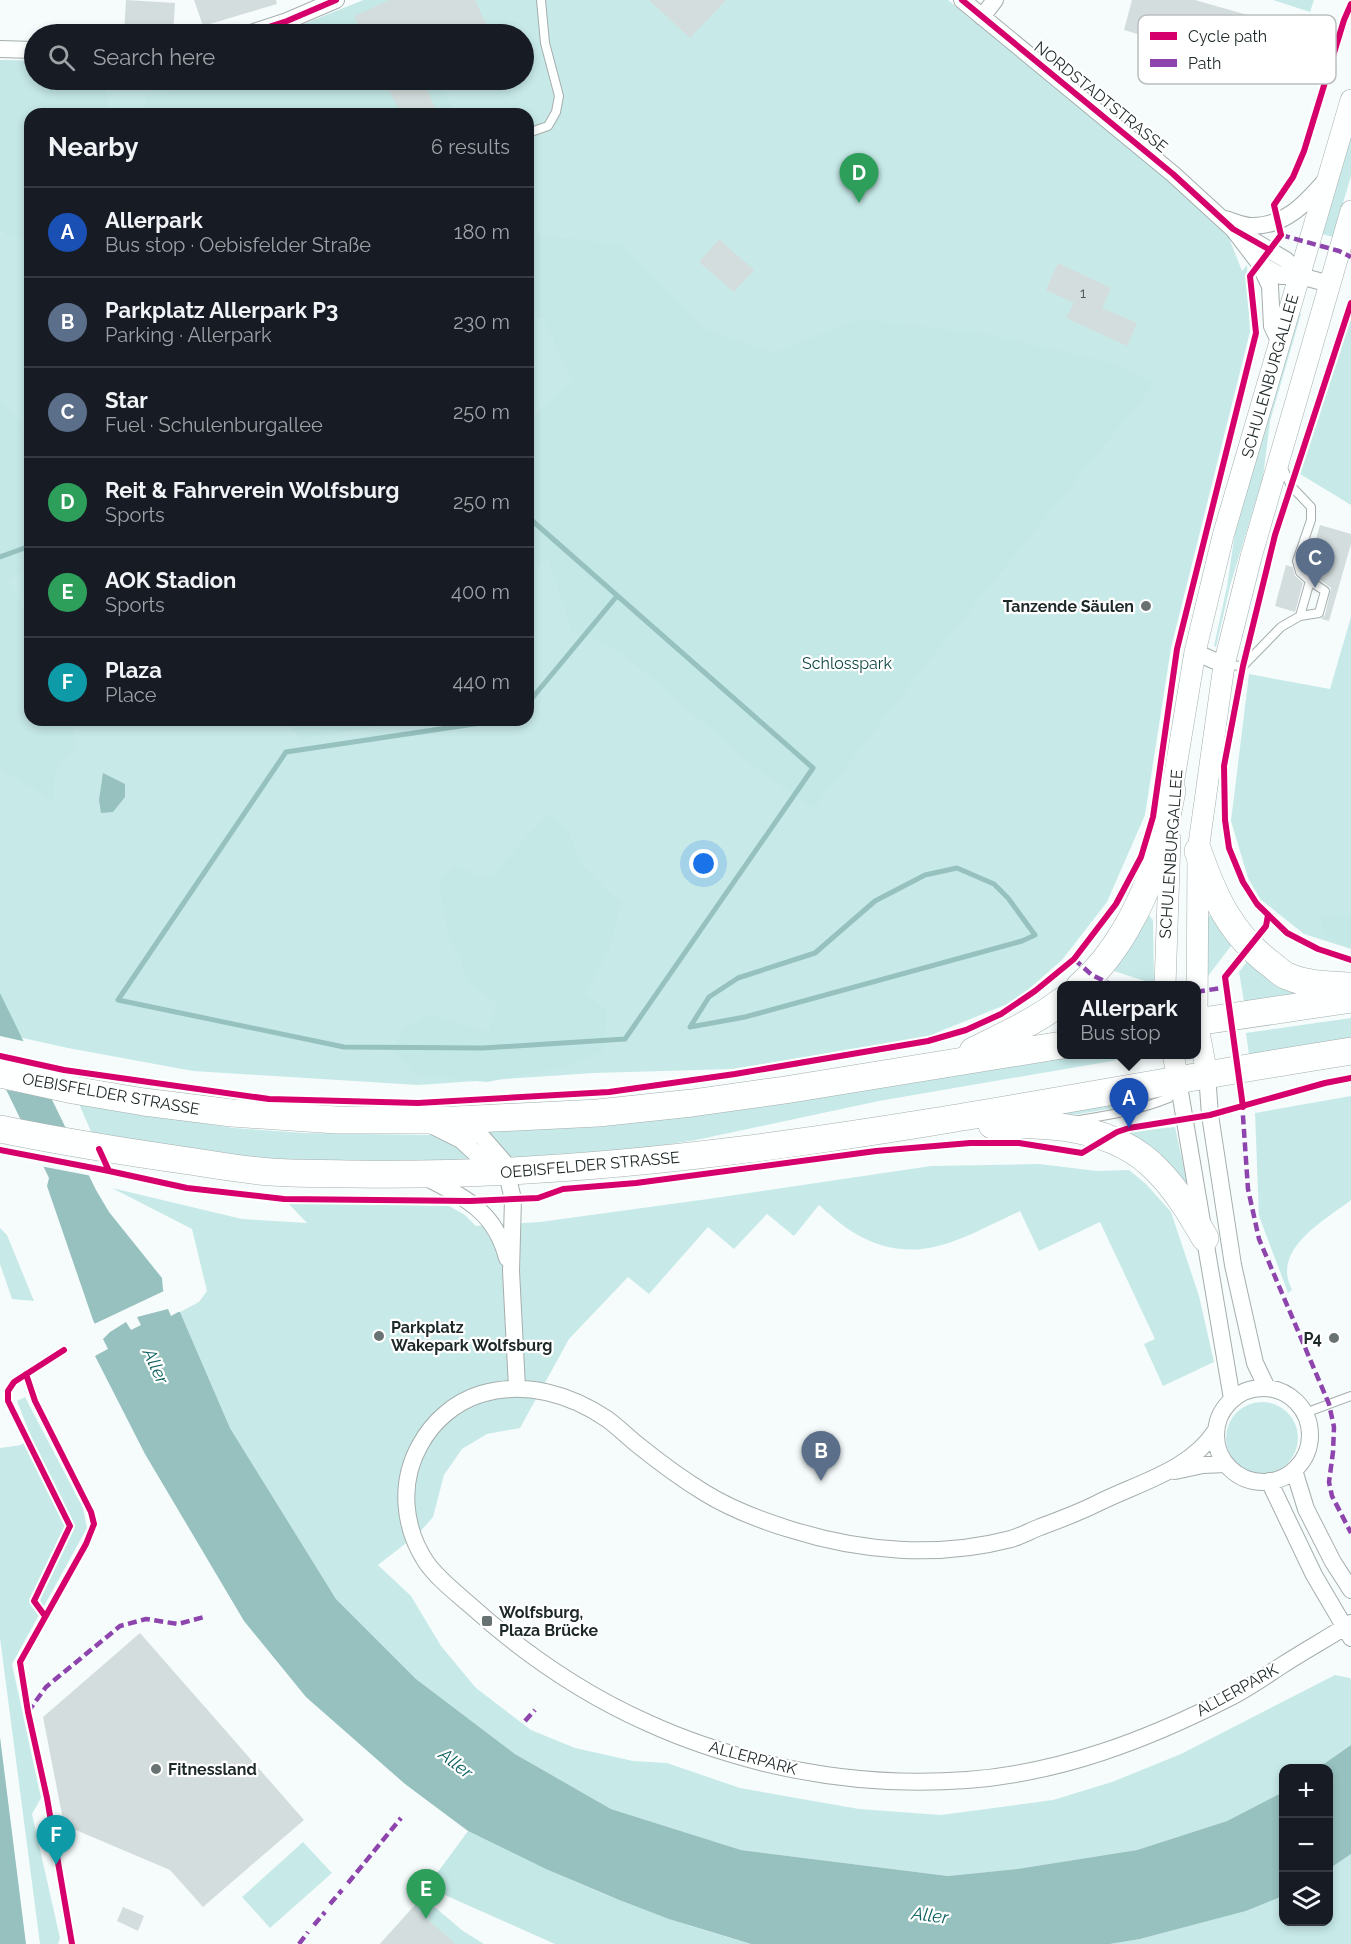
<!DOCTYPE html>
<meta charset="utf-8">
<style>
:root{--surface:#171b24;--page:#242831;--text:#f1f3f6;--muted:#9ea1a6;--line:#363941;--accent:#697272}
body{margin:0;font-family:Raleway,sans-serif;background:var(--page);color:var(--text)}
.controls{position:absolute;right:18px;bottom:18px;display:grid;overflow:hidden;border-radius:12px;box-shadow:0 3px 9px #0003}
.controls button{width:54px;height:54px;display:grid;place-items:center;padding:0;border:0;border-bottom:2px solid var(--line);background:var(--surface);color:var(--text);font:30px sans-serif}
.you{position:absolute;left:704px;top:864px;width:21px;height:21px;margin:-15px;border:4px solid #fff;border-radius:50%;background:#1a73e8;box-shadow:0 0 0 9px #1a73e833}
.badge{display:grid;place-items:center;width:39px;height:39px;border-radius:50%;background:var(--accent);color:#fff;font-size:20px;font-weight:700}
.pin{position:absolute;translate:-50% -50px;filter:drop-shadow(0 2px 3px #0008)}
.pin::after{content:'';position:absolute;top:32px;width:21px;height:18px;background:inherit;clip-path:polygon(0 0,100% 0,50% 100%)}
.popup{position:absolute;left:1057px;top:981px;width:144px;height:78px;box-sizing:border-box;display:grid;place-content:center;border-radius:12px;background:var(--surface);filter:drop-shadow(0 2px 4px #0005);font-size:20px;white-space:nowrap;color:var(--muted)}
.popup b{font-size:22px;color:var(--text)}
.popup::after{content:'';position:absolute;left:50%;top:100%;margin-left:-12px;border:12px solid transparent;border-top-color:var(--surface)}
.list{margin:0;padding:0;list-style:none}
h2{display:flex;justify-content:space-between;align-items:center;height:78px;margin:0;padding:0 24px;font-size:26px}
h2 small{font-size:20px;font-weight:400;color:var(--muted)}
.list li{display:grid;grid-template-columns:39px 1fr auto;gap:18px;align-items:center;box-sizing:border-box;height:90px;padding:0 24px;border-top:2px solid var(--line)}
.list b{display:block;font-size:22px;white-space:nowrap}
.list p{margin:0;font-size:20px;white-space:nowrap;color:var(--muted)}
.list em{font-size:20px;font-style:normal;color:var(--muted)}
.icon{flex:none;width:33px;height:33px;fill:none;stroke:currentColor;stroke-width:2;stroke-linecap:round;stroke-linejoin:round}
.map{position:relative;flex:none;width:1351px;height:1944px;overflow:hidden}
.search{position:absolute;background:var(--surface);box-shadow:0 3px 9px #0003;left:24px;top:24px;width:510px;height:66px;display:flex;align-items:center;gap:15px;box-sizing:border-box;padding:0 21px;border-radius:33px;color:var(--muted);font-size:22px}
.panel{position:absolute;background:var(--surface);box-shadow:0 3px 9px #0003;left:24px;top:108px;width:510px;height:618px;border-radius:18px}
.map>svg:first-child{display:block}
</style>
<div class="map">
<svg width="1351" height="1944" viewBox="0 0 1351 1944">
<rect width="100%" height="100%" fill="#f6fcfc"/>
<!-- green -->
<path fill="#c7eae9" fill-rule="evenodd" d="M364,0H948L1168,180L1229,238L1242,271L1247,265L1250,332L1171,648L1145,815L1107,902L1062,960L1015,1001L926,1037L733,1069L594,1073L418,1085L193,1071L68,1048L0,1033V60L34,61V80H524V34H279ZM30,114H528V720H30Z
M1273,0H1314L1310,12Z
M1351,135V176L1333,237L1322,234Z
M1345,307L1351,309V505L1300,474Z
M1298,313L1301,314L1270,421L1263,477L1230,586L1216,647L1214,646L1227,586L1236,526Z
M1351,617V949L1304,934L1260,899L1248,878L1231,821L1249,674L1330,689Z
M1148,914L1153,920L1154,984L1108,969Z
M1210,915L1216,917L1234,942L1208,976V917Z
M1249,959L1302,995L1244,1002L1239,972Z
M1351,1018V1041L1249,1055L1246,1033Z
M1135,1054V1057L879,1101L696,1140L600,1155L512,1159L486,1132L878,1088L1072,1055Z
M1143,1095L1144,1103L1067,1116L1045,1114Z
M1351,1096V1200C1328,1218 1287,1240 1287,1272C1287,1278 1290,1285 1292,1290L1288,1293L1259,1216L1255,1113Z
M79,1104L234,1128L305,1133L431,1135L457,1145L476,1162L406,1164L238,1159L93,1136Z
M1175,1127L1187,1183L1186,1186L1121,1135L1127,1132Z
M1039,1164L1097,1171L1129,1170L1146,1184L1171,1212L1199,1296L1214,1362L1163,1386L1144,1344L1155,1339L1100,1222L1039,1251L1020,1211C961,1238 915,1271 851,1231C840,1224 829,1214 819,1205L794,1236L767,1214L734,1249L708,1227L649,1294L628,1277L569,1339L520,1428L487,1434L462,1449L444,1475L433,1517L419,1533L378,1565L411,1596L441,1646L476,1688L531,1730L575,1748L633,1761L667,1763L740,1788L859,1809L941,1815L1053,1800L1112,1782L1181,1754L1335,1675L1350,1678L1351,1681V1745L1318,1768H1284L1283,1792L1227,1821L1137,1850L1017,1869L948,1876L741,1850L611,1809L515,1754L416,1679L336,1599L230,1428L180,1312L199,1302L207,1291L192,1229L112,1188L242,1219L307,1223L287,1202L449,1206L465,1215L476,1226L540,1222L708,1199L931,1166Z
M0,1228L7,1235L34,1301L12,1299L0,1264Z
M25,1397L83,1508L87,1528L12,1664L41,1798L32,1814L60,1938L58,1944H40L0,1638V1448L21,1445L31,1437L17,1401Z
M1226 1438a36 36 0 1 1 72 0a36 36 0 1 1-72 0Z
M303,1842L332,1873L270,1928L242,1897Z
M1351,1854V1944H1110L1140,1939L1246,1911L1283,1896L1284,1922H1328L1329,1869Z
M423,1897L463,1931L484,1944H380Z"/>
<!-- forest -->
<path fill="#c4e8e6" d="M364,0H399L416,34H279Z
M0,60L34,61V80H104L110,114H30V241L7,236L0,228Z
M181,80H438L455,114H140L147,95L167,94Z
M528,233L533,235L622,244L703,328L774,353L859,319L980,333L1109,362L1155,383L933,656L814,808L758,770L623,654L599,642L572,632C565,607 555,584 549,560L528,567V421L572,380L543,318L528,316Z
M0,400L30,432V569L7,580L30,619V720H73L76,748C53,764 53,775 54,801L0,768Z
M286,720H400L398,723L301,739Z
M548,814L567,828L581,863L604,888L621,902L610,947L587,994L607,1011L603,1052L559,1068L487,1082L415,1075L392,1049L406,1027L431,1014L488,1032L498,1003L469,984L458,953L449,939L438,878L458,865L483,878L494,876L507,858Z
M1351,915V947L1326,938L1320,918Z
M468,1831C533,1863 599,1895 668,1918C696,1928 724,1936 751,1944H555L427,1887Z"/>
<!-- water -->
<path fill="#96c1bf" d="M103,773L125,784V797L113,812L101,813L99,800Z
M0,993L96,1190L109,1212L162,1278L163,1290L174,1310L180,1312L230,1428L336,1599L416,1679L515,1754L611,1809L741,1850L948,1876L1017,1869L1137,1850L1227,1821L1283,1792V1896L1246,1911L1140,1939L1110,1944H751L669,1919L619,1900L546,1869L468,1831L405,1784L306,1697L244,1621L145,1454L95,1356L107,1349L93,1320L47,1186L49,1178L0,1077Z
M0,1737L26,1944H0Z
M1351,1745V1854L1329,1869L1328,1768H1318Z"/>
<!-- pier -->
<path fill="#f6fcfc" d="M0,1036L27,1042L55,1099L2,1089L0,1084Z
M18,1121L71,1132L92,1176L40,1166Z
M166,1290L176,1308L182,1310L171,1316L168,1309L137,1317L141,1325L131,1330L126,1322L110,1332L103,1339L108,1349L92,1357L93,1353L104,1348L92,1325Z"/>
<g fill="none" stroke-linecap="round" stroke-linejoin="round">
<!-- stream -->
<path stroke="#96c1bf" stroke-width="5" d="M0,557L30,546
M528,703L617,596
M501,720L286,752L118,1000L344,1047L483,1048L625,1039L813,768L528,517
M957,868L994,884L1008,898L1035,935L1022,941L745,1017L690,1027L709,997L738,978L815,953L875,901L925,875Z"/>
</g>
<!-- building -->
<path fill="#d4dddd" d="M126,0L175,3L173,34H124Z
M194,0H276L277,4L203,26Z
M390,0H475L491,34H363L354,16Z
M649,0H726L690,38Z
M1132,0H1195L1258,18L1254,33L1261,36L1255,58L1248,56L1243,72L1139,42L1141,35L1124,30Z
M384,80H422L438,114H401Z
M719,239L754,270L734,292L699,262Z
M1058,263L1111,288L1102,308L1137,323L1127,346L1066,318L1074,303L1046,290Z
M1320,525L1351,534V544L1329,621L1321,619L1325,615L1331,588L1307,570Z
M1286,565L1292,567L1295,576L1303,583L1295,612L1275,606Z
M140,1633L304,1820L203,1907L170,1870L64,1825L43,1717Z
M123,1907L144,1916L138,1931L117,1921Z
M413,1907L456,1944H380Z"/>
<g fill="none" stroke-linecap="round" stroke-linejoin="round">
<!-- service casing -->
<g stroke="#a5adad" stroke-width="10">
<path id="service" d="M528,133L548,126L556,112L559,96L545,43L541,0
M1300,616L1310,581
M1225,665L1243,666L1281,627L1300,616L1319,613L1325,591L1310,581L1300,572L1297,561L1311,520V507L1291,486L1281,464
M1079,1120C1110,1115 1139,1110 1169,1098L1175,1085
M1305,1413L1351,1396"/>
</g>
<!-- minor casing -->
<g stroke="#a5adad" stroke-width="18">
<path id="minor" d="M962,0L1173,174L1233,229L1259,263L1281,276H1300L1330,284
M982,17L995,0
M248,34L287,21L336,0
M0,49L34,50
M1225,219C1233,221 1243,226 1252,226C1285,226 1305,204 1325,181
M1239,232L1286,260L1300,276
M1259,263L1270,286L1272,326L1280,343
M1195,652L1224,665
M1207,1074L1210,1115L1233,1265L1255,1363L1267,1388
M1178,1080L1232,1399
M458,1122L470,1128L483,1138L504,1162L513,1199L511,1271L517,1388
M431,1125L461,1140L486,1163L502,1171
M425,1177C465,1198 495,1211 507,1258
M1216 1435a47 47 0 1 1 94 0a47 47 0 1 1-94 0Z
M1216,1430C1190,1471 1137,1483 1096,1504C1078,1513 1059,1520 1040,1527C1030,1531 1021,1536 1011,1539C938,1558 861,1552 789,1529C760,1520 731,1509 705,1493C682,1479 659,1462 638,1445C628,1437 618,1427 607,1419C570,1394 525,1381 481,1394C455,1402 433,1421 420,1445C399,1482 403,1527 426,1562C437,1578 455,1592 470,1605C522,1652 583,1694 648,1723C685,1740 725,1753 764,1763C830,1779 900,1785 967,1780C1060,1773 1147,1740 1229,1698C1247,1689 1264,1677 1281,1666C1304,1651 1328,1638 1351,1623
M1294,1470L1306,1509L1333,1562L1351,1590
M1175,1471L1203,1465L1226,1464
M1269,1481L1314,1575L1351,1638"/>
</g>
<!-- tertiary casing -->
<g stroke="#a5adad" stroke-width="22">
<path id="tertiary" d="M1171,805L1172,791L1195,652L1223,536L1351,100
M1165,986L1170,839
M1173,1054L1178,1080
M1207,1074L1197,1022L1198,851L1224,665L1251,557L1351,211"/>
</g>
<!-- primary casing -->
<g stroke="#a5adad" stroke-width="28">
<path id="primary" d="M1198,851C1214,897 1231,935 1272,965C1277,969 1282,974 1287,976C1307,985 1330,985 1351,986
M1080,986C1115,956 1141,907 1155,864C1163,840 1167,815 1172,791
M1196,1022L1351,999
M973,1051C1003,1036 1035,1022 1062,1001
M0,1074L73,1090L144,1102L232,1113L337,1120H455L598,1113L692,1103L785,1090L1062,1045
M992,1125C1049,1123 1115,1126 1157,1170C1177,1190 1191,1214 1205,1238
M0,1129C63,1142 126,1152 189,1161C216,1165 243,1170 271,1172C298,1174 326,1173 353,1174C690,1180 1020,1103 1351,1051"/>
</g>
<!-- service -->
<use href="#service" stroke="#feffff" stroke-width="8"/>
<!-- minor -->
<use href="#minor" stroke="#feffff" stroke-width="16"/>
<!-- tertiary -->
<use href="#tertiary" stroke="#feffff" stroke-width="21"/>
<!-- primary -->
<use href="#primary" stroke="#feffff" stroke-width="27"/>
<!-- quiet -->
<path stroke="#8e44ad" stroke-width="4.5" stroke-dasharray="9 4.5" stroke-linecap="butt" d="M1281,235L1339,251L1351,257
M1074,959L1092,975L1114,986
M1196,992L1227,987
M1242,1102L1248,1189L1259,1239L1329,1404L1334,1427L1333,1452L1329,1482L1332,1496L1351,1533
M28,1712L46,1687L120,1626L146,1619L178,1624L204,1617
M525,1721L535,1710
M348,1883L401,1818
M330,1904L342,1890
M314,1925L325,1912
M299,1944L308,1932"/>
<!-- cycleway casing -->
<g stroke="#fff" stroke-width="10">
<path id="cycleway" d="M962,0L1173,174L1233,229L1270,250
M248,34L287,21L336,0
M1281,235L1274,205L1293,177L1304,151L1344,20L1351,4
M1351,303L1275,535L1243,666L1224,766L1225,820L1229,848L1243,882L1257,904L1287,933L1318,949L1351,960
M0,1056L64,1070L269,1099L418,1103L609,1092L735,1074L928,1041L966,1030L1001,1014L1035,991L1074,959L1116,904L1141,857L1153,817L1177,649L1256,333L1250,276L1281,235
M1243,1107L1225,977L1266,926L1268,915
M99,1149L109,1171L187,1188L284,1199L470,1201L538,1198L563,1189L636,1183L876,1151L970,1143H1019L1082,1153L1117,1132L1129,1128L1210,1115L1325,1083L1351,1078
M0,1150L109,1171
M26,1374L35,1401L91,1512L94,1524L86,1544L20,1662L28,1712L47,1798L72,1944
M45,1616L34,1601L70,1526L8,1401V1391L14,1382L64,1350"/>
</g>
<!-- cycleway -->
<use href="#cycleway" stroke="#d6006c" stroke-width="6"/>
</g>
<!-- markers -->
<g fill="#697272" stroke="#fff" stroke-width="2">
<circle cx="1146" cy="606" r="6"/>
<circle cx="379" cy="1336" r="6"/>
<circle cx="1334" cy="1338" r="6"/>
<rect x="481" y="1615" width="12" height="12" rx="3"/>
<circle cx="156" cy="1769" r="6"/>
</g>
<g text-anchor="middle" dominant-baseline="central" stroke-width="4.5" stroke-linejoin="round" paint-order="stroke">
<!-- number labels -->
<g font-size="14" fill="#4b5555">
<text x="1083" y="293">1</text>
</g>
<!-- street labels -->
<g font-size="16" fill="#1d2828" stroke="#fff">
<text transform="translate(1101 97) rotate(39)">NORDSTADTSTRASSE</text>
<text transform="translate(1270 376) rotate(-74)">SCHULENBURGALLEE</text>
<text transform="translate(1171 854) rotate(-86)">SCHULENBURGALLEE</text>
<text transform="translate(111 1094) rotate(10)">OEBISFELDER STRASSE</text>
<text transform="translate(590 1165) rotate(-5)">OEBISFELDER STRASSE</text>
<text transform="translate(1237 1690) rotate(-29)">ALLERPARK</text>
<text transform="translate(753 1758) rotate(15)">ALLERPARK</text>
</g>
<!-- poi labels -->
<g font-size="16" font-weight="bold" fill="#1d2828" stroke="#fff" text-anchor="start">
<text x="1134" y="606" text-anchor="end">Tanzende Säulen</text>
<text x="391" y="1327">Parkplatz<tspan x="391" dy="18">Wakepark Wolfsburg</tspan></text>
<text x="1322" y="1338" text-anchor="end">P4</text>
<text x="499" y="1612">Wolfsburg,<tspan x="499" dy="18">Plaza Brücke</tspan></text>
<text x="168" y="1769">Fitnessland</text>
</g>
<!-- park labels -->
<g font-size="16" fill="#0f4645" stroke="#fff">
<text x="847" y="663">Schlosspark</text>
</g>
<!-- water labels -->
<g font-size="18" font-style="italic" fill="#0c615f" stroke="#fff">
<text transform="translate(156 1366) rotate(65)">Aller</text>
<text transform="translate(456 1763) rotate(38)">Aller</text>
<text transform="translate(930 1915) rotate(7)">Aller</text>
</g>
</g>
<!-- legend -->
<rect x="1138" y="15" width="198" height="69" rx="9" fill="#fff" stroke="#bbbebe" stroke-width="1.5"/>
<rect x="1150" y="32" width="27" height="8" fill="#d6006c"/>
<rect x="1150" y="59" width="27" height="8" fill="#8e44ad"/>
<g font-size="16" fill="#1d2828">
<text x="1188" y="42">Cycle path</text>
<text x="1188" y="69">Path</text>
</g>
</svg>
<div class="controls">
<button>+</button>
<button>−</button>
<button><svg class="icon" aria-label="layers" viewBox="0 0 24 24"><path d="M12 4l9 5-9 5-9-5zM3 14l9 5 9-5"/></svg></button>
</div>
<div class="you"></div>
<div class="pin badge" style="left:1129px;top:1128px;background:#1a4fb4">A</div>
<div class="popup"><b>Allerpark</b>Bus stop</div>
<div class="pin badge" style="left:821px;top:1481px;background:#5c6f8a">B</div>
<div class="pin badge" style="left:1315px;top:588px;background:#5c6f8a">C</div>
<div class="pin badge" style="left:859px;top:203px;background:#2e9e5b">D</div>
<div class="pin badge" style="left:426px;top:1919px;background:#2e9e5b">E</div>
<div class="pin badge" style="left:56px;top:1865px;background:#0f9aa8">F</div>
<div class="search"><svg class="icon" aria-label="search" viewBox="0 0 24 24"><circle cx="10" cy="10" r="6"/><path d="M15 15l6 6"/></svg>Search here</div>
<section class="panel">
<h2>Nearby<small>6 results</small></h2>
<ul class="list">
<li><span class="badge" style="background:#1a4fb4">A</span><div><b>Allerpark</b><p>Bus stop · Oebisfelder Straße</p></div><em>180 m</em></li>
<li><span class="badge" style="background:#5c6f8a">B</span><div><b>Parkplatz Allerpark P3</b><p>Parking · Allerpark</p></div><em>230 m</em></li>
<li><span class="badge" style="background:#5c6f8a">C</span><div><b>Star</b><p>Fuel · Schulenburgallee</p></div><em>250 m</em></li>
<li><span class="badge" style="background:#2e9e5b">D</span><div><b>Reit &amp; Fahrverein Wolfsburg</b><p>Sports</p></div><em>250 m</em></li>
<li><span class="badge" style="background:#2e9e5b">E</span><div><b>AOK Stadion</b><p>Sports</p></div><em>400 m</em></li>
<li><span class="badge" style="background:#0f9aa8">F</span><div><b>Plaza</b><p>Place</p></div><em>440 m</em></li>
</ul>
</section>
</div>
